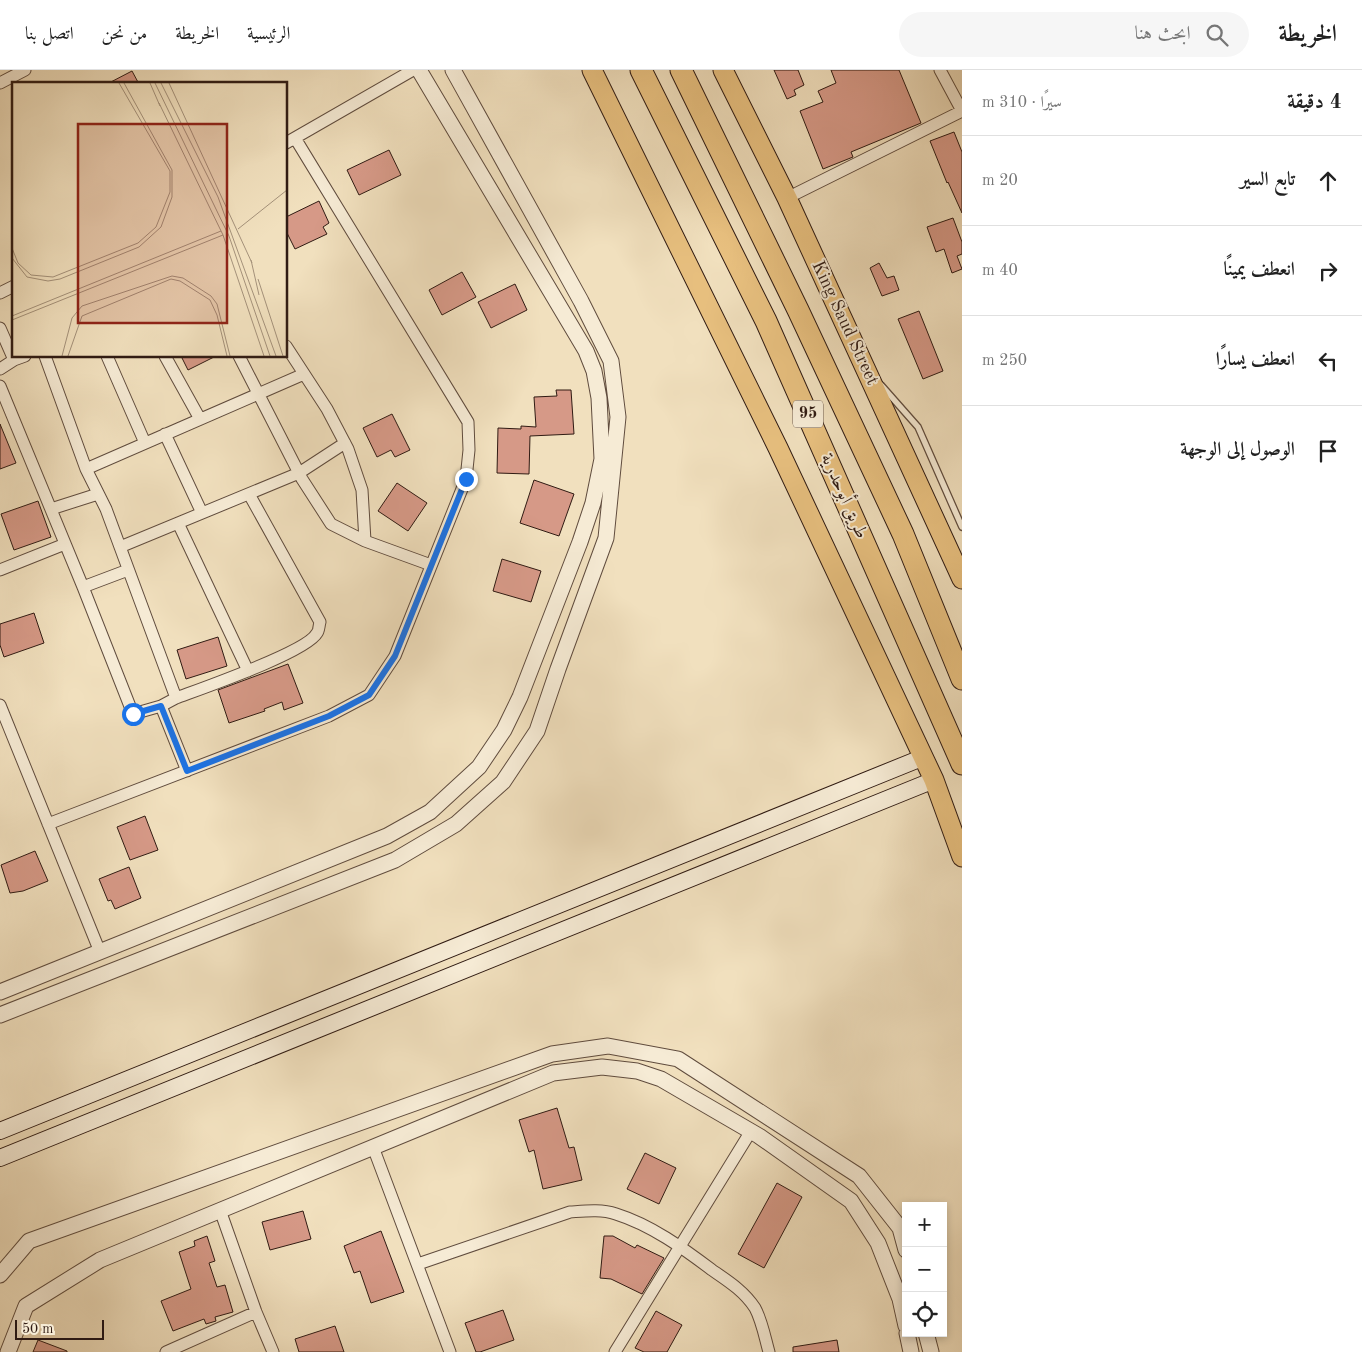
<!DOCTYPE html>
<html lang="ar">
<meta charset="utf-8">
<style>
:root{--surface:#fff;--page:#f6f6f6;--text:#222;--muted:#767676;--line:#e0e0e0}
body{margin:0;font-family:"Old Standard TT",Amiri,serif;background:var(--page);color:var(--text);direction:rtl}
.controls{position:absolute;right:15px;bottom:15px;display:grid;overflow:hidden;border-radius:0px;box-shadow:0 2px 8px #0003}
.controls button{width:45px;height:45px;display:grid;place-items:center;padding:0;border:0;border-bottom:1px solid var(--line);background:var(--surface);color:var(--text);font:25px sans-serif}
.scale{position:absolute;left:15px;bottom:12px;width:89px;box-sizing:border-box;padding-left:5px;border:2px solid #301b13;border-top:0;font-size:14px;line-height:18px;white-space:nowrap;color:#301b13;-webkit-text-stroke:4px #f6ebd5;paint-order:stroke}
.stop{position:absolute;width:15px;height:15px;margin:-11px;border:4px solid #1a73e8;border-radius:50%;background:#fff}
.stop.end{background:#1a73e8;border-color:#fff;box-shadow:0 1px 5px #0008}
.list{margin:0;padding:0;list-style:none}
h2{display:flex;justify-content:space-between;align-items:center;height:65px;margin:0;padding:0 20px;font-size:21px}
h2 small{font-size:16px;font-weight:400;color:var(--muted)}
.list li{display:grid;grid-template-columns:32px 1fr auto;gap:15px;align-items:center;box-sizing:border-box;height:90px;padding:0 20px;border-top:1px solid var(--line)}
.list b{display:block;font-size:19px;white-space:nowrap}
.list em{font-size:16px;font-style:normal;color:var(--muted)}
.icon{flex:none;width:28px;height:28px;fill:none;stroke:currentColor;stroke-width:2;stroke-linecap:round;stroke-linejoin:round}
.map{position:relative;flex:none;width:962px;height:1282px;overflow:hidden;direction:ltr}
header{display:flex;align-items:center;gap:30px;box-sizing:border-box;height:70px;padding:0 25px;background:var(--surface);border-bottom:1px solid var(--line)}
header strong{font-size:24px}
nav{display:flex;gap:28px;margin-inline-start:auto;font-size:18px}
.search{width:350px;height:45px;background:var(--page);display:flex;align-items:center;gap:12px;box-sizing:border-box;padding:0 18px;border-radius:28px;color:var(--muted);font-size:19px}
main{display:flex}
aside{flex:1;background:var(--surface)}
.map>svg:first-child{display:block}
</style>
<header>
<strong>الخريطة</strong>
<div class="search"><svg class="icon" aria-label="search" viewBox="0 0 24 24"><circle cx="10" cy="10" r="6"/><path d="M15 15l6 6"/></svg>ابحث هنا</div>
<nav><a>الرئيسية</a><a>الخريطة</a><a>من نحن</a><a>اتصل بنا</a></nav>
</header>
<main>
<aside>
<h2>4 دقيقة<small>سيرًا · 310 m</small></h2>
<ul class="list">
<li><svg class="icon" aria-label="ahead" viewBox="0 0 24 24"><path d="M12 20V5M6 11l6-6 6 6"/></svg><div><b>تابع السير</b></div><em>20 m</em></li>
<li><svg class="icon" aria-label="right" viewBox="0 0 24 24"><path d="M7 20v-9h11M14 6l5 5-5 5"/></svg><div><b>انعطف يمينًا</b></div><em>40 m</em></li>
<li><svg class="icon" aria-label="left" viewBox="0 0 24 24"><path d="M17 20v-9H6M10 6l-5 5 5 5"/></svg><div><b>انعطف يسارًا</b></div><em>250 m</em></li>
<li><svg class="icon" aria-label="arrive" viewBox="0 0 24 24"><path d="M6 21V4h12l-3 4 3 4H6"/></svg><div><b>الوصول إلى الوجهة</b></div></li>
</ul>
</aside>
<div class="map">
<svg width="962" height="1282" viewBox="0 0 962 1282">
<rect width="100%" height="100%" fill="#f1e0be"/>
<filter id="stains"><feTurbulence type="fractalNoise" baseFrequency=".004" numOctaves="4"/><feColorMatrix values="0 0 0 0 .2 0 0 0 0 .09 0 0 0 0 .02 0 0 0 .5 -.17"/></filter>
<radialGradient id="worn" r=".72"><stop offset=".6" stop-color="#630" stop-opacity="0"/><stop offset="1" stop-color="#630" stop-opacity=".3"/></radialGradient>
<!-- building -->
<path fill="#d69987" stroke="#301b13" d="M774,0H798L804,15L794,20L796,25L787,29Z
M831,0H899L921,53L851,82L853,87L823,99L800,41L823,32L818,21L836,13Z
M132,1L139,14H107Z
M954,62L962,82V143L948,112L947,113L930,71Z
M389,80L401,105L359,125L347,100Z
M319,131L329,153L323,157L327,164L295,179L286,161V147Z
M953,148L962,172V184L957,186L962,199L952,203L944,179L936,182L927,157Z
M879,193L887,208L894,206L899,220L882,226L870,198Z
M462,202L476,227L442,245L429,220Z
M515,214L527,240L491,258L478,232Z
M919,241L943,301L923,309L898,249Z
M181,286H216L188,300Z
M556,320H571L574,364L530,366L529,404L497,403L498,358L521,359V356L536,357L534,327L557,326Z
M392,344L410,380L395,387L391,380L377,387L363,358Z
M0,354L16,393L0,399Z
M534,410L574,424L559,466L520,453Z
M397,413L427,433L408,461L378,441Z
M38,431L51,467L14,480L1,444Z
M502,489L541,501L531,532L493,521Z
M34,543L44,573L4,587L0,575V554Z
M218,567L227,596L186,609L177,580Z
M288,594L303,633L284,640L282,632L264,639L265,641L229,653L218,620Z
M145,746L158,780L130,790L117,757Z
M35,781L48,811L23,821L10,823L1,795Z
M129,797L141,828L115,839L111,830L108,831L99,809Z
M557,1038L569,1078L574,1077L582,1110L543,1119L534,1080L529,1082L519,1050Z
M645,1083L676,1098L659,1134L627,1119Z
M777,1113L802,1127L764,1198L738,1184Z
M303,1141L311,1169L270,1180L262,1152Z
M381,1161L404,1222L371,1233L360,1201L354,1203L344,1176Z
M207,1166L215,1191L209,1193L217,1217L225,1215L233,1242L215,1247L216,1251L206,1254L204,1249L173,1261L161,1231L191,1219L179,1182L195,1176L194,1171Z
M604,1166H613L635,1178L637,1175L664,1188L642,1224L611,1209L600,1208Z
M503,1240L514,1270L480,1282H476L465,1253Z
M656,1241L682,1255L667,1282H644L635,1278Z
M335,1256L344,1282H299L295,1269Z
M38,1270L67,1281V1282H33Z
M837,1270L839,1282H793V1277Z"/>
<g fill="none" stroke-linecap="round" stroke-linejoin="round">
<!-- service casing -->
<g stroke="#604c3e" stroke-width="8">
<path id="service" d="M881,315L918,357L962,457"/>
</g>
<!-- minor casing -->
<g stroke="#604c3e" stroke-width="13">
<path id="minor" d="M0,13L25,0
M286,73L413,0
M787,128L962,41L940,0
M0,223L14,216
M0,258L14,290L25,286
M286,276L327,339L348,379L362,420L365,471
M45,286L86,399L106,439L176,628L161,636L187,701
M107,286L145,373
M165,286L200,349
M239,286L302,409L331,454L365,471L431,495
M0,299L14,290
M0,316L83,517L133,644L161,636
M165,364L202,443
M86,399L304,304
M51,439L98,424
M178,453L248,601
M120,477L299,403L345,373
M0,500L65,474
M83,517L128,500
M176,628C200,619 307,582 317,563C319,561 319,555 320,552L249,424
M0,635L100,882
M48,754L329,646L369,625L395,586L466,409L469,380L468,352L295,68
M373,1077L450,1282
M220,1140L256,1242L273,1282
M418,1194L570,1142C585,1141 601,1139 616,1144C651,1155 683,1178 712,1200C728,1211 744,1221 755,1238C762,1251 765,1268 769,1282
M166,1282L256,1242
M615,1282L751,1061"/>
</g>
<!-- tertiary casing -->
<g stroke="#604c3e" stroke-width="17">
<path id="tertiary" d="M0,922L387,766L430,742L479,697L504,660L520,627L580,472L593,433L602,389L599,328L594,301L586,281L419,0
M0,945L395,790L456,754L503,712L537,661L558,599L606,468L618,347L611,291L581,231L453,0
M0,1205L29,1171L552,984L608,976L678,989L859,1106L900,1158L906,1180
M907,1263L911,1282
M926,1263L931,1282
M8,1282L26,1236L100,1190L553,1003L602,997L637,1001L661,1009L759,1066L851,1131L878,1173L900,1229L906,1256"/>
</g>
<!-- secondary casing -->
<g stroke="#301b13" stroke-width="18">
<path id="secondary" d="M0,1061L924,687
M0,1088L934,710"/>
</g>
<!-- primary casing -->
<g stroke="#301b13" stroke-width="21">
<path id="primary" d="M592,0L778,378L934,710L962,787
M723,0L787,128L962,509"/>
</g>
<!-- motorway casing -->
<g stroke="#301b13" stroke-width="23">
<path id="motorway" d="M641,0L766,251L962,694
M681,0L798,240L903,464L962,609"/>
</g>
<!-- service -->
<use href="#service" stroke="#f6ebd5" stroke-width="5.5"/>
<!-- minor -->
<use href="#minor" stroke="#f6ebd5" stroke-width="11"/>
<!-- tertiary -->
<use href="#tertiary" stroke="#f6ebd5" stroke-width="15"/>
<!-- secondary -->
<use href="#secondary" stroke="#f6ebd5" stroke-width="16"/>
<!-- primary -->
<use href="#primary" stroke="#e8c07f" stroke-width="19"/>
<!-- motorway -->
<use href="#motorway" stroke="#e8c07f" stroke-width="21"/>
</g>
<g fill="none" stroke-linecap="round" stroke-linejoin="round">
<!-- route -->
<path stroke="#1a73e8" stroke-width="6" d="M133,644L161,636L187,701L329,646L369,625L395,586L466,409"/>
</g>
<g text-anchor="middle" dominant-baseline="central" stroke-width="4" stroke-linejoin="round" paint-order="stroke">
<!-- shield labels -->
<rect fill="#f6ebd5" stroke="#6b594d" stroke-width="1" x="793" y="330.5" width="30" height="27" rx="4"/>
<g font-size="16" font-weight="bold" fill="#301b13">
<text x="808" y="344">95</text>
</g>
<!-- street labels -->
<g font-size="18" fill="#301b13" stroke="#f6ebd5">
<text transform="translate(845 253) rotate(65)">King Saud Street</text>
<text transform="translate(844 426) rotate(66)">طريق أبوحدرية</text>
</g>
</g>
<!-- overview -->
<g transform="translate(12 12)">
<rect width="275" height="275" fill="#f1e0be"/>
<path fill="none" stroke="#a4917a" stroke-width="1" d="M138,1L148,24M143,1L217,154L258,274M149,1L206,115L264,274M157,1L240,181M147,21L211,153L252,274M226,147L275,108M0,166L6,181L19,193L41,195L126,161L144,145L158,110V89L107,1M0,176L15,195L36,199L48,197L127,165L149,145L160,115V88L112,1M239,178L247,213M246,197L271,274M0,234L209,149M0,238L211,153M50,274L60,236L70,224L160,194L171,196L199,214L205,222L218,274M56,274L70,234L159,197L168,199L198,218L205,233L215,274"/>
<path fill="#8f2418" fill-opacity="0.15" stroke="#8f2418" stroke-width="2.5" d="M66,42H215V241H66Z"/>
<rect width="275" height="275" fill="none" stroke="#301b13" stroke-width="2.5"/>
</g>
<rect width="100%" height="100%" filter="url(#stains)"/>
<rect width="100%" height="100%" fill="url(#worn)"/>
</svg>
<div class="controls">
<button>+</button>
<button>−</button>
<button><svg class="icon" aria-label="locate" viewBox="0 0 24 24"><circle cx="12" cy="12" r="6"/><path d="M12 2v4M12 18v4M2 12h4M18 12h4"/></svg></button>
</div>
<div class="scale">50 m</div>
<div class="stop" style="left:133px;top:644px"></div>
<div class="stop end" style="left:466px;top:409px"></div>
</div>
</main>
